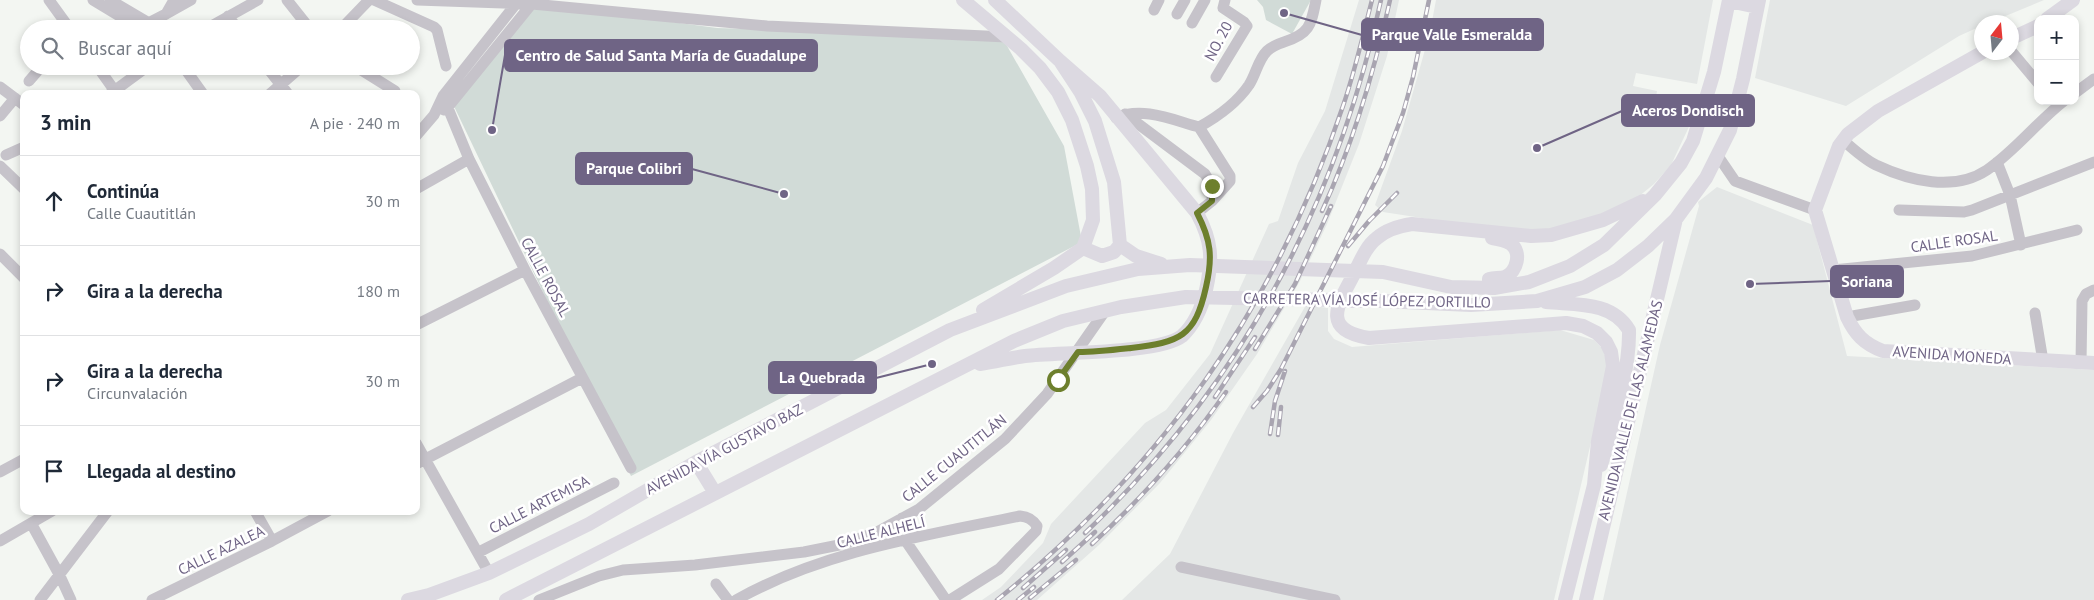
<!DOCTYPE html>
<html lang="es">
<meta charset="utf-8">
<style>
:root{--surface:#fff;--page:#f2f2f3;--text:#1f2937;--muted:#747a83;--line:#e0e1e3}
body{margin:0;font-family:"PT Sans",sans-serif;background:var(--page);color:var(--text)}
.controls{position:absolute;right:15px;top:15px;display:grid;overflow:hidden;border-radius:10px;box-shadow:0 2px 8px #0003}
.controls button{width:45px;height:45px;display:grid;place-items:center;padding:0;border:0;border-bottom:1px solid var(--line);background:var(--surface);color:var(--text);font:25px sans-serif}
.compass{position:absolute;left:1974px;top:15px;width:45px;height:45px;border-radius:50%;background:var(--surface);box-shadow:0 2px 8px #0003;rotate:16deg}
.stop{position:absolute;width:15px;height:15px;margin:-11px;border:4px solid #6d7f2d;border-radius:50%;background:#fff}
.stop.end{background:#6d7f2d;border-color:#fff;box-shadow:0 1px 5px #0008}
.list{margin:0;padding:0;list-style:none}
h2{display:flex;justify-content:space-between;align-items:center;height:65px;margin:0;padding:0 20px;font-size:21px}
h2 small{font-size:16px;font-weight:400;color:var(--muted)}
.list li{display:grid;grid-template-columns:32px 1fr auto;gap:15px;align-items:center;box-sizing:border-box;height:90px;padding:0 20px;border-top:1px solid var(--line)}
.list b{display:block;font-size:19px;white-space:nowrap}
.list p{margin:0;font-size:16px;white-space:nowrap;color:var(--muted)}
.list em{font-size:16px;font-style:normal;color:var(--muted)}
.icon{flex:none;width:28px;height:28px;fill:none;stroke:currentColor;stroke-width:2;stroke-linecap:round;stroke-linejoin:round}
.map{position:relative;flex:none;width:2094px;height:600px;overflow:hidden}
.search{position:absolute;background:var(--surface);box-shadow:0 2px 8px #0003;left:20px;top:20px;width:400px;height:55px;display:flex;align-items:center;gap:12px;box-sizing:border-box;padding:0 18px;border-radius:28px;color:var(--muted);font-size:19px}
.panel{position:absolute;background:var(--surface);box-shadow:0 2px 8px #0003;left:20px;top:90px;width:400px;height:425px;border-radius:10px}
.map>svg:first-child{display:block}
</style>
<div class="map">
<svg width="2094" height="600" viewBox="0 0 2094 600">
<rect width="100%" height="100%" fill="#f3f6f2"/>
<!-- built -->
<path fill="#e4e7e6" d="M1359,0H1399L1387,56L1359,144L1327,224L1300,281L1257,354L1211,420L1160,483L1099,545L1037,600H982L1001,587L1043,543L1051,524L1145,423L1166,410L1210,354L1269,224L1278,221L1298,163L1325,111Z
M1436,0H1713L1697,84L1636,73L1633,86L1657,91L1656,97L1679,102L1695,114L1671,165L1654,184L1627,206L1550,232L1494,229L1383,212L1375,205L1402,131L1430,32Z
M1770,0H2044L1991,22H1982L1981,26L1959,36L1846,106L1755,78Z
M1717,187L1813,225L1847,356L2094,370V600H1603L1660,345L1699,206L1698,202Z
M1306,305L1328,308V331L1334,339L1352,347L1560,330L1594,340L1604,350L1608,370L1554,600H1122L1170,554L1233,433Z"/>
<!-- green -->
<path fill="#d1dbd7" d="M1257,0H1311L1292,34L1266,20L1263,7Z
M537,4L717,28L1002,37L1064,146L1082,242L631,476L451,100Z"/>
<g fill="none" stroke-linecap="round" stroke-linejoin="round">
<!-- minor -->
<path stroke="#c6c3ca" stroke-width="11" d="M49,0L70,29
M93,0L141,29
M110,0L149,23
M287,0L310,29
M374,0L434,27L437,30L446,66
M417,0L532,4L767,26L1007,37
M1154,10L1159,0
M166,14L191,0
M1177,14L1185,0
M228,16L238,29
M1192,23L1205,0
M139,28L166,14L174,0
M206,29L258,0
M341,29L369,0
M2012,52L2038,83
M97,66L117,94
M183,66L203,94
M266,66L288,94
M355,66L395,91
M1216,77L1247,26L1244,22L1223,8L1225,0
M29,81L42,66
M0,87L24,105
M2075,93L2094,79
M110,94L148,66
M270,94L302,66
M443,96L469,159L525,270L631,468
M444,110L448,107L534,1
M1125,114L1205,174L1212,186V201
M0,116L15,98
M1116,118C1142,106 1173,120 1199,127L1230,176V181L1212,201L1197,213
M1199,127C1219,116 1236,104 1249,85C1256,74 1258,60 1267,51C1272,46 1278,44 1284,42C1310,34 1311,25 1316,0
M416,136L434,115L443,96L519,0
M1843,140C1853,149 1864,159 1876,165C1910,181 1954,192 1987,170C2015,151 2037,122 2064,101
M6,155L24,147
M1718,156L1735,181L1815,210
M1997,162L2010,195L2021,245
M0,166L24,189
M416,189L469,159
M1899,210L1964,212L1972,210L2094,162
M0,254L24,278
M1833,270L1972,256L2077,230
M2035,313L2043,361
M1847,317L1915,305
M416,325L525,270
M2081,363L2082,301L2086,294L2094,290
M416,443L489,573
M416,464L582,378
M0,472L24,459
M255,511L272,541
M902,518L916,537
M31,523L60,576L71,600
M905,540L946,600
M0,541L52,511
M479,552L614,483
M1181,567L1335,600
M716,584L728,600
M40,600L108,511
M152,600L272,541L328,511
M539,600L599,576L623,570L695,565L804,552L844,544L877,532L919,509L1005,439L1047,394L1105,311
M736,600C823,551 924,536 1020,516C1028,517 1032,519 1037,526L1036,531L999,569L950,600"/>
<!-- major -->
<path stroke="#dcd9e1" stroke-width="14" d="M963,0L1021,49L1040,68L1058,92L1072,120L1087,166L1092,189L1093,220L1083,248L1054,268L983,310
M995,0L1060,61L1081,93L1095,121L1114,182L1120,245L1136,256L1161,264
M1729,1L1757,7
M2047,19L2073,0
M2012,38L2038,26
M1983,52L1878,111L1848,134L1839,146L1815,210L1847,317C1855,334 1864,344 1883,351L2094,363
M1083,248L1102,256L1114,252L1120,245
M1489,279C1494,278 1500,278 1505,277C1517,272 1522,252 1511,244C1505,240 1499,239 1492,238
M1546,302C1576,305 1612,301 1629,330C1630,369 1613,428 1601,465
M980,364C995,362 1010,358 1025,356C1058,352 1159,354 1182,336C1196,323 1202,307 1206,290C1213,259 1212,241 1197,213L1100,96L1060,61
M696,462L715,493
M408,600L429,595L489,573L589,524L696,462L950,330L1066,286L1138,269L1190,265L1383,272L1451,287L1494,288L1529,282L1570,266L1604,245L1655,195L1681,163L1693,141L1714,72L1729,0
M506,600L1014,341L1063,321L1121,307L1186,297L1382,301L1471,305L1537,301L1585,287L1617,270L1648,246L1676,219L1706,178L1730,130L1743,79L1759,0
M1565,600L1594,485L1598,441L1613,366L1611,352L1606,342L1597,333L1583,326L1566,323L1369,338C1320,330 1338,304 1354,274C1360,262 1366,246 1377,238C1387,229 1399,226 1412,224L1531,236L1551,235L1603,220L1643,201
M1586,600L1676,219"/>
<!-- rail casing -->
<g stroke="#a9a5b1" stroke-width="4.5">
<path id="rail" d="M1322,211C1353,144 1374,72 1390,0
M1348,246L1369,221L1397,193
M1255,349L1295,284L1331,206
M1215,397L1255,337
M1253,407L1267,391L1281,369L1383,166L1403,113L1413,77L1429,0
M1270,434L1275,401L1285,371
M1278,435L1281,407
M1085,533C1239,387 1336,207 1381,0
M1092,544C1142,498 1187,448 1226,392
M1062,562L1095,532
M1023,588L1066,550
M1030,598L1076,560
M997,600C1161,468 1276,306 1343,106C1355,71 1363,35 1372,0
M1018,600L1034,587"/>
</g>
<!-- rail -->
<use href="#rail" stroke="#fff" stroke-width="2.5" stroke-dasharray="8" stroke-linecap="butt"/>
</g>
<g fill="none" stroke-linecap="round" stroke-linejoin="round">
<!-- route -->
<path stroke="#6d7f2d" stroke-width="6" d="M1058,380L1078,352C1096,352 1113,350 1131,348C1180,342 1195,337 1206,287C1213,257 1211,240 1197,213L1212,201V186"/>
</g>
<g text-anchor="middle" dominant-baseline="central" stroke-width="5" stroke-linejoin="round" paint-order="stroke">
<!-- street labels -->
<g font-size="15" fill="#6f6485" stroke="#fff">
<text transform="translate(1218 41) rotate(-62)">NO. 20</text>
<text transform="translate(1954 241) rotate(-8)">CALLE ROSAL</text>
<text transform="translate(546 277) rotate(62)">CALLE ROSAL</text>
<text transform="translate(1367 300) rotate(1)">CARRETERA VÍA JOSÉ LÓPEZ PORTILLO</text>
<text transform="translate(1952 355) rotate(4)">AVENIDA MONEDA</text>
<text transform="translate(1630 410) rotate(-76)">AVENIDA VALLE DE LAS ALAMEDAS</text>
<text transform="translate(724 449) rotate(-28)">AVENIDA VÍA GUSTAVO BAZ</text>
<text transform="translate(954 458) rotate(-39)">CALLE CUAUTITLÁN</text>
<text transform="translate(539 504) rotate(-27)">CALLE ARTEMISA</text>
<text transform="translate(881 532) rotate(-14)">CALLE ALHELÍ</text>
<text transform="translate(221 550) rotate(-26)">CALLE AZALEA</text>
</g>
</g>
<!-- callouts -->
<path fill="none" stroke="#6f6485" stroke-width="2" d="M1284 13L1362 35M492 130L505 55M1537 148L1622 111M784 194L692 169M1750 284L1831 281M932 364L876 378"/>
<g fill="#6f6485" stroke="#fff" stroke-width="2">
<circle cx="1284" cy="13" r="5"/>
<circle cx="492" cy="130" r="5"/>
<circle cx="1537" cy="148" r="5"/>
<circle cx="784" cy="194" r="5"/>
<circle cx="1750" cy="284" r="5"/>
<circle cx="932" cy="364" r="5"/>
</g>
<g fill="#6f6485" stroke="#6f6485" stroke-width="2">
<rect x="1362" y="19" width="181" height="31" rx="5"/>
<rect x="505" y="40" width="312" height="31" rx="5"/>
<rect x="1622" y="95" width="132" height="31" rx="5"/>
<rect x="576" y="153" width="116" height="31" rx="5"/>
<rect x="1831" y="266" width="72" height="31" rx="5"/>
<rect x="769" y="362" width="107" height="31" rx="5"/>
</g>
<g font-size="16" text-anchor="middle" font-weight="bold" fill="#fff">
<text x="1452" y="40">Parque Valle Esmeralda</text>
<text x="661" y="61">Centro de Salud Santa María de Guadalupe</text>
<text x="1688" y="116">Aceros Dondisch</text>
<text x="634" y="174">Parque Colibri</text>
<text x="1867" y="287">Soriana</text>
<text x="822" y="383">La Quebrada</text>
</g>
</svg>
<div class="controls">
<button>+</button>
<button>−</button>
</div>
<svg class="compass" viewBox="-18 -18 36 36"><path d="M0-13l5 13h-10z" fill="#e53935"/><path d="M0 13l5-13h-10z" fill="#747a83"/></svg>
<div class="stop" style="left:1058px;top:380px"></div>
<div class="stop end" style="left:1212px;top:186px"></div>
<div class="search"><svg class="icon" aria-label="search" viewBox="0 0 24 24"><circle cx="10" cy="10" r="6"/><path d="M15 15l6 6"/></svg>Buscar aquí</div>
<section class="panel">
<h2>3 min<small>A pie · 240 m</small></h2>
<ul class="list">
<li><svg class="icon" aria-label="ahead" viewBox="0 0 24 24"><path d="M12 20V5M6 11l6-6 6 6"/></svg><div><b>Continúa</b><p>Calle Cuautitlán</p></div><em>30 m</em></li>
<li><svg class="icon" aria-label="right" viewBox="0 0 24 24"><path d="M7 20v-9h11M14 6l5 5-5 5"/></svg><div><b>Gira a la derecha</b></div><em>180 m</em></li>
<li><svg class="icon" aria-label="right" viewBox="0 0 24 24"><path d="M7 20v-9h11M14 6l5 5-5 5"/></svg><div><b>Gira a la derecha</b><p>Circunvalación</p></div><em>30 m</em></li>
<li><svg class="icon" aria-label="arrive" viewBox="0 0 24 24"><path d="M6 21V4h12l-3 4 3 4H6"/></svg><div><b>Llegada al destino</b></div></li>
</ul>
</section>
</div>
